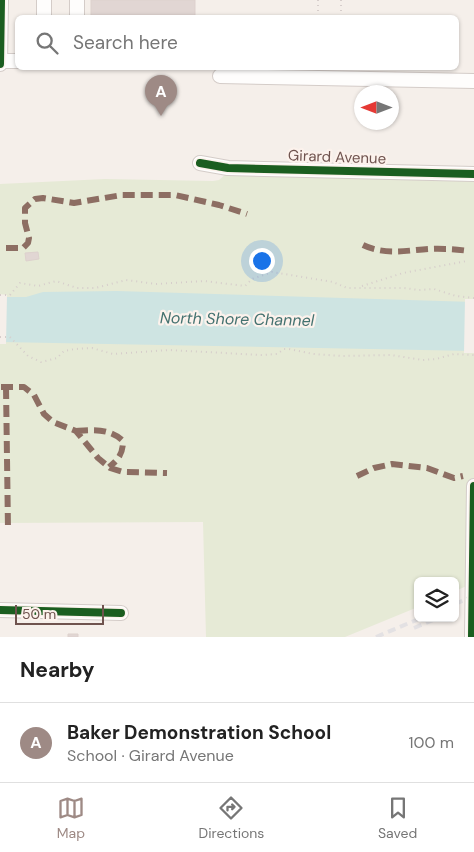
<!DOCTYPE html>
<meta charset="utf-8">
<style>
:root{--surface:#fff;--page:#f6f6f6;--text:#222;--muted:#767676;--line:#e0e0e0;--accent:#9e8a85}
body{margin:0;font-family:"DM Sans",sans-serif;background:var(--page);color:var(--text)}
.controls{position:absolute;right:15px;bottom:15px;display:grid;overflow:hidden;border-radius:8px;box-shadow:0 1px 4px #0004}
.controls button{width:45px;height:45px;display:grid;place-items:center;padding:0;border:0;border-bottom:1px solid var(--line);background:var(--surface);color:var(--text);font:25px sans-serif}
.compass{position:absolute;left:354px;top:85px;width:45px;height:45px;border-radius:50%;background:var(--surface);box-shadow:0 1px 4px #0004;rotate:270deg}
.scale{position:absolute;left:15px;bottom:12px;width:89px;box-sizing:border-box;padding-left:5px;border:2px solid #6f534e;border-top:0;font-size:14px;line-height:18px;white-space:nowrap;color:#6f534e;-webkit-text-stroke:4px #fcf2ec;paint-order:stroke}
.you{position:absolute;left:261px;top:260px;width:18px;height:18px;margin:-12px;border:4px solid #fff;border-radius:50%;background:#1a73e8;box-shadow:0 0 0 8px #1a73e833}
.badge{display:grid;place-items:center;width:32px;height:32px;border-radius:50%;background:var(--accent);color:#fff;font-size:16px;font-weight:700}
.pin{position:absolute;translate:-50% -41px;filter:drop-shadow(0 1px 2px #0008)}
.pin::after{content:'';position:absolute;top:26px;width:18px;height:15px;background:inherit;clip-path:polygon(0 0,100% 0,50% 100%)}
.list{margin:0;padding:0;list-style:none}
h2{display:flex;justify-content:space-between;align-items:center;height:65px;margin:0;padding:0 20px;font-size:21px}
h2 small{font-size:16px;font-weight:400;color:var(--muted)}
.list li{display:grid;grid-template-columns:32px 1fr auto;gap:15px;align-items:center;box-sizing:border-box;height:80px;padding:0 20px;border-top:1px solid var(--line)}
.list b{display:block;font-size:19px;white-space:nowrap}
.list p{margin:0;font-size:16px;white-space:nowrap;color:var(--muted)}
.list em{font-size:16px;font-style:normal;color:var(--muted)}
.icon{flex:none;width:28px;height:28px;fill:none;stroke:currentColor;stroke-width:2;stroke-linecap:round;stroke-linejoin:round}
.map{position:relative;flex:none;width:474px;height:637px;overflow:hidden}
.search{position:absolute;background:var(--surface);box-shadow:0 1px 4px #0004;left:15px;right:15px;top:15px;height:55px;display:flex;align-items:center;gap:12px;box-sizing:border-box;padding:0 18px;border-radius:8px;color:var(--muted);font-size:19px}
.sheet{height:145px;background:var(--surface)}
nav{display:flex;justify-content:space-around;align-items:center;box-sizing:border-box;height:70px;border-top:1px solid var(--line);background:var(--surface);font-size:14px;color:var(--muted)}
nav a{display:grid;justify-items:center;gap:2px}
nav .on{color:var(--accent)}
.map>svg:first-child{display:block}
</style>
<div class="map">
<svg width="474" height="637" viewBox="0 0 474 637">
<rect width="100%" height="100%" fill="#f5efea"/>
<!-- green -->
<path fill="#e6ead6" d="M226,174L474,181V583L455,591V581H418V607L345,637H206L203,522L0,523V184L105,179L213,181L219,180Z"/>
<!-- water -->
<path fill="#cee4e2" d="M117,291L474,302V351L0,342V297H26L43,292Z"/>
<!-- pier -->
<path fill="#f5efea" d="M0,294L7,295L6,344H0Z
M465,299H474V353H464Z"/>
<!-- building -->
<path fill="#e1d6d3" stroke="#ddd1cd" d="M91,0H195V18H91Z
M38,252L39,259L26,261L25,253Z
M68,634H78V637H68Z"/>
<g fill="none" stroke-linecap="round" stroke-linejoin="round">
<!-- minor casing -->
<g stroke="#d4ccc8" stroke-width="16">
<path id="minor" d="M44,18V0
M77,18V0
M0,61H18
M0,64L1,0
M220,76L474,81
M200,163L228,168L474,174
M0,610L121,613
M472,637L474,486"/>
</g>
<!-- path -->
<path stroke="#d6cdcb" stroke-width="2" stroke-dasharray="1 4" stroke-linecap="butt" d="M318,0V14
M341,0V15
M362,286L403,273L467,261
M0,295H10L20,283L38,286L56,281L77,288H95L126,280L156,284L204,281L245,286L252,279L272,272L333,282L347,288H404L419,290L434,289L456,296L474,298
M0,337H10L28,356L41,362L57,358L64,351L75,349L92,348L113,354L169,350L261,355L277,354L284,349H289L313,354L342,356L391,355L423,360L436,359L454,354L474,355"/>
<!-- minor -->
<use href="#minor" stroke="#fefdfc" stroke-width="14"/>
<!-- rail -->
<path stroke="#e3e1e3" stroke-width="4" stroke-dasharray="8 5" stroke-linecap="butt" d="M455,604L474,596
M414,628L438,618
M376,637L421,618"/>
<!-- quiet -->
<path stroke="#8d6e63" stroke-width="6" stroke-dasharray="12 6" stroke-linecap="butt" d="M363,245C390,258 417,247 445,249C453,249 461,250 469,251
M6,248H23L28,243L29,238L25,223V208L35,199L43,198L74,203L122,195H175L219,205L247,214
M1,387H24L34,395L44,414L53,422L76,431L98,458L110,468L123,472L167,473
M6,387L8,529
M76,431C92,430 110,428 123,441C123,454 118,460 109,467
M357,476L374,468L392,464L427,468L454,478L463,476"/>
<!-- cycleway casing -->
<g stroke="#fcf2ec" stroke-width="11">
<path id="cycleway" d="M0,64L1,0
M200,163L228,168L474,174
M0,610L121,613
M472,637L474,486"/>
</g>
<!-- cycleway -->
<use href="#cycleway" stroke="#1b5e20" stroke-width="8"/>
</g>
<g text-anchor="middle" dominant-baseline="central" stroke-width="4.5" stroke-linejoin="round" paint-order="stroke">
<!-- street labels -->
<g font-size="15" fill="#6f534e" stroke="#fcf2ec">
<text transform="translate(337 157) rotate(2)">Girard Avenue</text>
</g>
<!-- water labels -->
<g font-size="16" font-style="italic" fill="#447270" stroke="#fcf2ec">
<text transform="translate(237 319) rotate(1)">North Shore Channel</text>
</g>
</g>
</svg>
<div class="controls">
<button><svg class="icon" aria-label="layers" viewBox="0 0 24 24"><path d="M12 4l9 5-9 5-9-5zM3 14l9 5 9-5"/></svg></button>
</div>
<svg class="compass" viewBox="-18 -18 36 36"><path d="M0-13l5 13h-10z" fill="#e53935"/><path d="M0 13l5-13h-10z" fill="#767676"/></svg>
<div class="scale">50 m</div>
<div class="you"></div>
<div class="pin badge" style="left:161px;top:116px">A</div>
<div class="search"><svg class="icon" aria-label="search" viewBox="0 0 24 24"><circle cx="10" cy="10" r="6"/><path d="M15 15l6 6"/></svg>Search here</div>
</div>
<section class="sheet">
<h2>Nearby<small></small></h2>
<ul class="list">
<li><span class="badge">A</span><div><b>Baker Demonstration School</b><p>School · Girard Avenue</p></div><em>100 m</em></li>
</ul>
</section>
<nav>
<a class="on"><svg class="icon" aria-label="map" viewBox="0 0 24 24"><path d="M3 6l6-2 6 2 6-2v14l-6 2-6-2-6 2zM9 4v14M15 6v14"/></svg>Map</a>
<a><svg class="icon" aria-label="directions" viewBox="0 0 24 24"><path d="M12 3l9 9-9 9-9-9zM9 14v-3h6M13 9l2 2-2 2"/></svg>Directions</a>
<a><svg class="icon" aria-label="saved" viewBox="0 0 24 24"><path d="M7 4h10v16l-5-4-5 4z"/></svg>Saved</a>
</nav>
